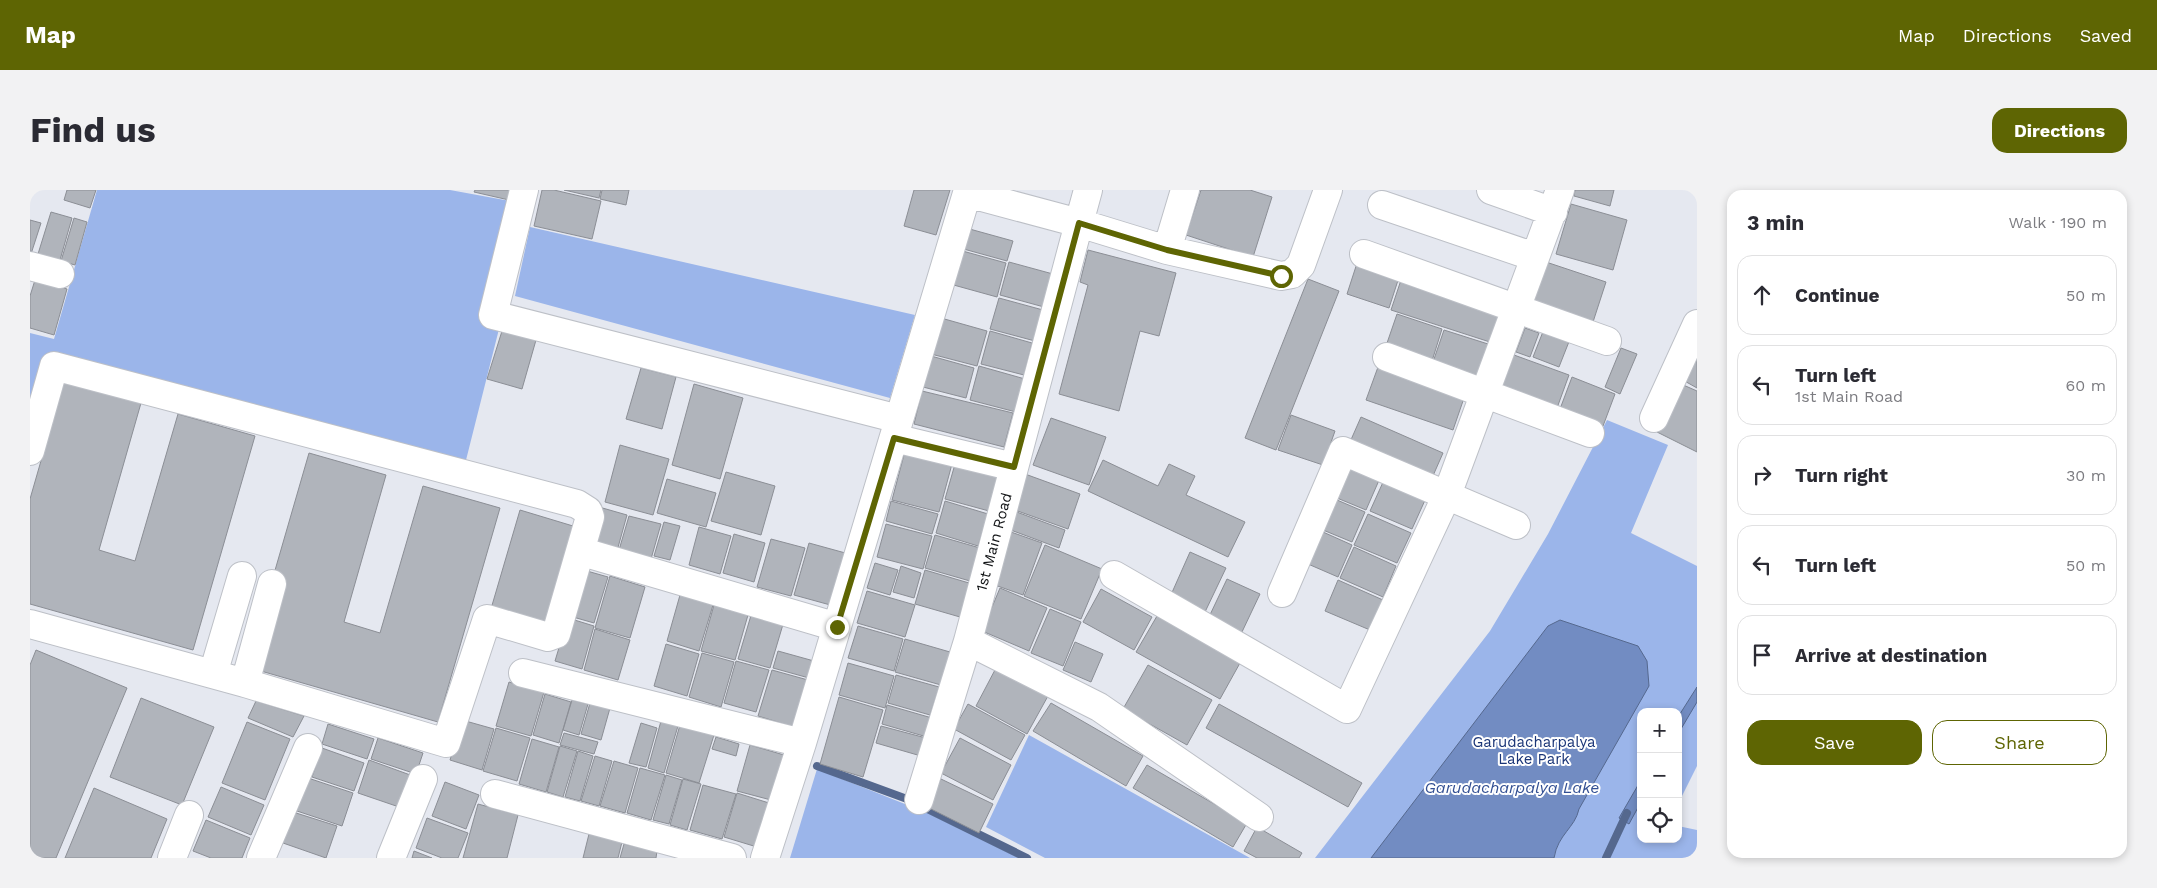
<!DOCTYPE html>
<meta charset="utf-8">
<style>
:root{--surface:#fff;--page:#f2f2f3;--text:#2b2b33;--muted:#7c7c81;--line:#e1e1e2;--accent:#5e6503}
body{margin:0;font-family:"Work Sans",sans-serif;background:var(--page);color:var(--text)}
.controls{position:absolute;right:15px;bottom:15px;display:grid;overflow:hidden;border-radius:10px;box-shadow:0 2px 8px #0003}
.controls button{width:45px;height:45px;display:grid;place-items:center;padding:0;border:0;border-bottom:1px solid var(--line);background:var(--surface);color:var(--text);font:25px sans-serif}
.stop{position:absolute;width:15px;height:15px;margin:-11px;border:4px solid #5e6503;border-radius:50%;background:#fff}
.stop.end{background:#5e6503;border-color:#fff;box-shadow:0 1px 5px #0008}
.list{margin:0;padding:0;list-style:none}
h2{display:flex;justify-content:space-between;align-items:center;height:65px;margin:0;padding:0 20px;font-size:21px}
h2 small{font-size:16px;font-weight:400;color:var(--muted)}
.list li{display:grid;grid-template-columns:32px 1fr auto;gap:15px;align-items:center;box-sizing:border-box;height:80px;margin:0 10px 10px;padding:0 10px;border:1px solid var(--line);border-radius:15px}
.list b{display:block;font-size:19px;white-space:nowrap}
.list p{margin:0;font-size:16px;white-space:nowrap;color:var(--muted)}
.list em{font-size:16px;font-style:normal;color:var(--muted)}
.actions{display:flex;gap:10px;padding:15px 20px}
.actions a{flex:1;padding:11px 0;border:1px solid var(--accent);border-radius:15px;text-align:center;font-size:18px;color:var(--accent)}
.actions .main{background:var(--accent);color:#fff}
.icon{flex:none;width:28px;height:28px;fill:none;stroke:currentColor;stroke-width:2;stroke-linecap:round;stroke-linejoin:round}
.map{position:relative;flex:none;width:1667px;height:668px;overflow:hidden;border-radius:15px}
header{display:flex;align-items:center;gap:30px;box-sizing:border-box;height:70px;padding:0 25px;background:var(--accent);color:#fff}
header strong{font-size:24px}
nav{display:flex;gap:28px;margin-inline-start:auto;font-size:18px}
.intro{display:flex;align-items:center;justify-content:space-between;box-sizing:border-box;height:120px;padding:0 30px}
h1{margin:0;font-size:35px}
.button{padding:12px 22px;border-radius:15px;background:var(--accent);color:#fff;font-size:18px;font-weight:700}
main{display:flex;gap:30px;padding:0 30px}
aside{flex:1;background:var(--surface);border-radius:15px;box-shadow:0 2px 8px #0003}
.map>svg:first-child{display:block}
</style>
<header>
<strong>Map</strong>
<nav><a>Map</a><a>Directions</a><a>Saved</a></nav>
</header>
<div class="intro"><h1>Find us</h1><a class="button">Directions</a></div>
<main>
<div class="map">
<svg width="1667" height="668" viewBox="0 0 1667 668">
<rect width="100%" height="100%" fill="#e5e8f0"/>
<!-- green -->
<path fill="#9bb5ea" d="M67,0H420L480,11L452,133L469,139L433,282L20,167L0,229V143L24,149Z
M500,37L885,125L860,208L485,106Z
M1577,230L1638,255L1601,343L1667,376V576L1648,614V522H1611V649H1648V636L1667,640V668H1285L1460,441L1518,344Z
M999,545L1220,668H1015L956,637Z
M787,579L900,624L989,668H760Z"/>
<!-- water -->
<path fill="#728cc2" stroke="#55688e" d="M1530,430L1608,456L1617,471L1619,496L1549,619C1545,638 1528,644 1524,668H1341L1518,436Z
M1667,497V512L1648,544V527Z
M1611,590V612L1599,634L1589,628Z"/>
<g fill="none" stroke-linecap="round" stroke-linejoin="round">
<!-- stream -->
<path stroke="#55688e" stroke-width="8" d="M787,576L877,609L997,668
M1576,668L1597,623"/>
</g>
<!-- building -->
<path fill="#b0b4bb" stroke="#8b8e95" d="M37,0H66L60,18L34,10Z
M445,0H482L479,10L444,2Z
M512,0H524L571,11L562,49L504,36Z
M534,0H571L569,8Z
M572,0H599L596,15L570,9Z
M884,0H920L906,45L874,36Z
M1171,0H1220L1242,7L1223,67L1156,45Z
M1545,0H1584L1580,16L1544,6Z
M1541,14L1597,30L1583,80L1526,64Z
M21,22L42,28L30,70L8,64Z
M44,28L57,32L45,75L31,71Z
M0,30L11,33L1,64L0,63Z
M936,38L983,51L977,71L930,58Z
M929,60L976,73L967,107L920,94Z
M1058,60L1146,83L1129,146L1110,141L1089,221L1029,204L1058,95L1050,92Z
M1329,67L1371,81L1359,118L1317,104Z
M979,72L1023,84L1014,117L970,105Z
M1516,72L1576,92L1563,132L1503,113Z
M1373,84L1475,117L1463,153L1361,120Z
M1278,89L1309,101L1246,260L1215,248Z
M5,90L37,99L24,145L0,138V106Z
M969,108L1013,120L1005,151L960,139Z
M1367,124L1412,139L1402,171L1356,156Z
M911,128L957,141L947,176L901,164Z
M1516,134L1542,144L1529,177L1503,167Z
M1495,138L1509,143L1500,167L1486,162Z
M1414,140L1458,154L1447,187L1403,172Z
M472,141L506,150L492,199L457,189Z
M960,141L1002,153L994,185L951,174Z
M1667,156V198L1651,189Z
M1591,158L1607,164L1590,204L1575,197Z
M1484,165L1539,185L1527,218L1472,197Z
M901,166L944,178L936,208L893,197Z
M949,176L995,189L986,222L940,210Z
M1348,177L1434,208L1423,240L1336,210Z
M611,178L646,187L632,239L596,229Z
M1542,187L1585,204L1573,236L1530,219Z
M34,191L111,213L69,360L105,371L148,224L225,246L163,460L0,414V309Z
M664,194L713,208L690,289L642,275Z
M1651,194L1667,201V262L1627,242Z
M892,201L983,223L974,257L884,234Z
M1261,225L1305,241L1293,275L1248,260Z
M1331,227L1413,263L1402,288L1320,252Z
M1021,228L1076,247L1059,295L1003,275Z
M590,255L639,269L623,325L575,312Z
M875,261L922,274L909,322L862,310Z
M279,263L356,285L314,432L350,443L393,296L470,318L408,532L217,477Z
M1073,270L1128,296L1139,274L1165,286L1156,305L1215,332L1198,367L1058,301Z
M925,274L969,287L959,321L915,309Z
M1321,276L1350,288L1336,320L1307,308Z
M696,282L745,296L731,345L681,331Z
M995,284L1050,304L1038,339L982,319Z
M637,289L686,303L676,337L627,323Z
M1354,290L1396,308L1382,339L1340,321Z
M1307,310L1335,322L1322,352L1293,340Z
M861,311L908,324L902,344L856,331Z
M915,311L958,324L948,356L906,343Z
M569,317L597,325L587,361L559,353Z
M490,320L543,336L512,445L458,429Z
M984,321L1035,340L1029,358L978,339Z
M1338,324L1381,343L1367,373L1324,355Z
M599,326L631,334L621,369L589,360Z
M634,332L650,336L640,370L624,366Z
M856,334L902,346L893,379L847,367Z
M669,337L701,346L690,384L659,375Z
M981,342L1012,353L993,405L962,394Z
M1293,342L1322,355L1308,387L1278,374Z
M704,344L735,353L724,392L693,383Z
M905,345L950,358L940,391L895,378Z
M741,349L775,358L761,406L727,397Z
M779,353L819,364L804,416L764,405Z
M1015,355L1072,379L1051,429L994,406Z
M1324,357L1366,376L1353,407L1310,388Z
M1160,362L1196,378L1175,422L1140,407Z
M845,373L868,380L860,405L837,398Z
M871,376L891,383L884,408L863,402Z
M550,379L578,387L564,433L536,425Z
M895,380L939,393L930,427L885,414Z
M580,386L615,397L600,448L565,438Z
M1197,389L1230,404L1211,444L1178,429Z
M1308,390L1353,410L1340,440L1295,421Z
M970,398L1017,418L999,461L952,441Z
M1071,399L1122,427L1104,460L1053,432Z
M837,401L885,415L875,447L827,433Z
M650,405L683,415L669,461L637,451Z
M684,415L718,425L705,470L671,461Z
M1020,419L1051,432L1033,476L1001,463Z
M722,422L754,431L740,478L708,469Z
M1127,426L1210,473L1190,509L1106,462Z
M538,428L564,436L552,479L525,471Z
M828,436L873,449L864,481L818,468Z
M565,439L600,450L588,490L554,480Z
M875,449L920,462L911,495L865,482Z
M1045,452L1073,464L1061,492L1033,480Z
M636,454L669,464L657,506L624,496Z
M6,460L97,498L26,668H0V475Z
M748,461L784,471L779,488L743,478Z
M672,463L704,472L691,517L659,507Z
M706,471L739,480L726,522L694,513Z
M818,473L864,486L855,518L809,505Z
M1118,475L1182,510L1157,555L1093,519Z
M966,478L1018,506L997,544L946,516Z
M742,480L778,490L764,537L728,526Z
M866,485L909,497L900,525L858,513Z
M479,492L514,502L501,546L466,536Z
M515,504L541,512L529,553L503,545Z
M809,507L853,520L833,587L790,574Z
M111,508L184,537L152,615L80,587Z
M542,510L558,514L549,545L533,540Z
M226,511L274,526L263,547L218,528Z
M560,513L580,518L571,550L551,544Z
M1021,513L1113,566L1096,596L1003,541Z
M938,514L995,545L981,570L924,539Z
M1189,514L1332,593L1318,617L1176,538Z
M857,515L902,528L897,547L852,534Z
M432,530L464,539L452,580L420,570Z
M631,531L648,536L634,583L618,578Z
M217,532L260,549L235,610L192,593Z
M611,533L627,538L616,577L599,573Z
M298,534L344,549L337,569L292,554Z
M650,535L684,545L669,593L636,583Z
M851,536L896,548L891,566L846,553Z
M466,538L500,548L487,591L453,581Z
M534,543L568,552L564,564L530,555Z
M686,547L709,554L706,566L682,559Z
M348,548L393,563L386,584L341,569Z
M930,548L981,575L963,610L911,583Z
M502,549L529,557L516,602L489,594Z
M720,555L754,565L741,610L707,601Z
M530,556L547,561L533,607L517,602Z
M292,558L334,573L324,601L282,587Z
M548,561L563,566L550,611L535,607Z
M565,566L582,571L569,616L551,611Z
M339,570L383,586L372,618L328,603Z
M584,571L608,578L595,623L570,616Z
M1117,575L1217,633L1203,657L1103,598Z
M610,578L635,585L621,630L597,623Z
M636,585L652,590L639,634L623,630Z
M275,587L323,603L312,636L264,620Z
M653,589L671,594L657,640L640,635Z
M911,589L963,614L949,643L897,617Z
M415,592L449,605L436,639L402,626Z
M673,595L706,604L692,649L660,640Z
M191,597L234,615L221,645L178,627Z
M64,598L137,629L121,668H35Z
M707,603L739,613L727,657L694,647Z
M448,614L488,625L477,668H433Z
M263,622L307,636L296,668L253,653Z
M397,628L438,643L428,668H412L386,658Z
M176,630L220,648L212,668H181L163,661Z
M1227,637L1272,663L1269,668H1227L1214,661Z
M559,644L592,652L588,668H553Z
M594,654L627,661L626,668H590Z
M384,661L402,668H382Z"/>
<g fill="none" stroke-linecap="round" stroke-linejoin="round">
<!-- minor casing -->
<g stroke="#bdc0c7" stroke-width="30">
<path id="minor" d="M494,0L463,125L869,229
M1058,0L1049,33L1137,60L1155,0
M1461,0L1523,22
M1352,15L1505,67
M1137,60L1251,86L1262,84L1271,75L1298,0
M1334,64L1577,151
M0,76L30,84
M1357,167L1560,243
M1624,228L1667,134
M864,248L984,277
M0,261L24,176L547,314L558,321L560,327L526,444L518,447L457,429L416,553L215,493
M563,365L807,437
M1084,385L1317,519L1417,305L1530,0
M1252,403L1313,261L1486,335
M0,434L215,493L242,394
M938,451L1069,517L1229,627
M493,483L772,553
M183,484L212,386
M465,604L702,668
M889,610L938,451L1049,33L937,3
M142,668L159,625
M231,668L278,558
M361,668L393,589
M735,668L772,553L938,0"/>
</g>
<!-- minor -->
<use href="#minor" stroke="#fff" stroke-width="28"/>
</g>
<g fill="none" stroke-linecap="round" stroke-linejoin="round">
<!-- route -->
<path stroke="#5e6503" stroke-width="6" d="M807,437L864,248L984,277L1049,33L1137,60L1251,86"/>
</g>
<g text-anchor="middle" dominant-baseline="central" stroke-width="4" stroke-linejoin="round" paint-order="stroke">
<!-- street labels -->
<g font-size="15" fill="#121416" stroke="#fff">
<text transform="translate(964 352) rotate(-75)">1st Main Road</text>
</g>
<!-- park labels -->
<g font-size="15" fill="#1a3577" stroke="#fff">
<text x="1504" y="552">Garudacharpalya<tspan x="1504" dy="17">Lake Park</tspan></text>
</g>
<!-- water labels -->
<g font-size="16" font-style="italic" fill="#324f93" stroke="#fff">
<text x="1482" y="597">Garudacharpalya Lake</text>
</g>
</g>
</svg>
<div class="controls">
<button>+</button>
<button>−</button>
<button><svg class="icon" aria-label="locate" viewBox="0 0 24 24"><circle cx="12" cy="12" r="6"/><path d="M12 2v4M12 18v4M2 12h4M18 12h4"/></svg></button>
</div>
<div class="stop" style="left:1251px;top:86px"></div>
<div class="stop end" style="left:807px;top:437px"></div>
</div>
<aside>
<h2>3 min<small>Walk · 190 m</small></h2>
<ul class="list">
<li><svg class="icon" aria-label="ahead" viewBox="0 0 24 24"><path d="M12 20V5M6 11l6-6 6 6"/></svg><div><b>Continue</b></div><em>50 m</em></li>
<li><svg class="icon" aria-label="left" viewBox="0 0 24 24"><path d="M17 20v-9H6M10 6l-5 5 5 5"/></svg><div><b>Turn left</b><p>1st Main Road</p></div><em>60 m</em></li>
<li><svg class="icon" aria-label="right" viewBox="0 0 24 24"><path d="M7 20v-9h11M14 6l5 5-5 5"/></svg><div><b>Turn right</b></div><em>30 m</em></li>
<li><svg class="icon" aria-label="left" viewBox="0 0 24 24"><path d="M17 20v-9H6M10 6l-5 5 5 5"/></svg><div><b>Turn left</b></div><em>50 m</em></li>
<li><svg class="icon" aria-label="arrive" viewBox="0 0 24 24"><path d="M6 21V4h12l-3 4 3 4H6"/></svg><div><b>Arrive at destination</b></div></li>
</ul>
<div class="actions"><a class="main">Save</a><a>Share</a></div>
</aside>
</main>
